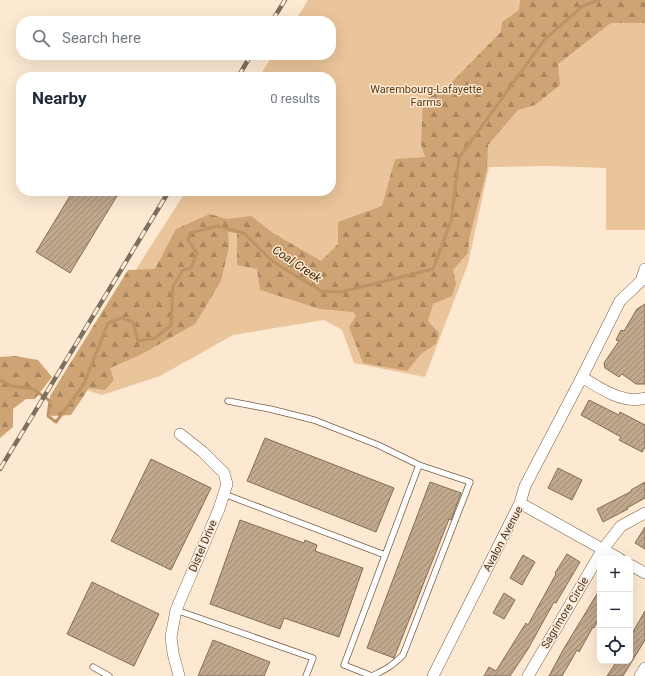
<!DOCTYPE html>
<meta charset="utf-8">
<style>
:root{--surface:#fff;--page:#f2f2f3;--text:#1f2937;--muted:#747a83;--line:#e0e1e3}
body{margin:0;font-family:Roboto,sans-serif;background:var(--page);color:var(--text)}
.controls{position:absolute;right:12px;bottom:12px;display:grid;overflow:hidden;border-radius:8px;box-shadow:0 4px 16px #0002}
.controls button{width:36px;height:36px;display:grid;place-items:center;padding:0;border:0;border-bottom:1px solid var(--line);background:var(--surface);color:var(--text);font:20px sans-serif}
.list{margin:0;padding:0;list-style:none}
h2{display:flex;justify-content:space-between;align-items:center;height:52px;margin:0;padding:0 16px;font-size:17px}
h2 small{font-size:13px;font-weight:400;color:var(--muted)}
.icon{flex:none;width:22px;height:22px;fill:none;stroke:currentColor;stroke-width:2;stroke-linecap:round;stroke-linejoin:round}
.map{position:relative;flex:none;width:645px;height:676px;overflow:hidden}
.search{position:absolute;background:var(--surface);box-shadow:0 4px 16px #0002;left:16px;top:16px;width:320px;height:44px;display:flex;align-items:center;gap:10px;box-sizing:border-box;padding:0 14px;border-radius:16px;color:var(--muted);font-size:15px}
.panel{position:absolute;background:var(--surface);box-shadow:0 4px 16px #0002;left:16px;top:72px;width:320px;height:124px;border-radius:16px}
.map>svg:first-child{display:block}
</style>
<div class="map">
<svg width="645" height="676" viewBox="0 0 645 676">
<defs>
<pattern id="forest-firs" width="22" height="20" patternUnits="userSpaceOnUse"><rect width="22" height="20" fill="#cea474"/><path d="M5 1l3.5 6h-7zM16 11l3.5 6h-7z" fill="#a9865f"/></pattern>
<pattern id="building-hatch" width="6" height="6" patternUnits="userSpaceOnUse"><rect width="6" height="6" fill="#c0a88d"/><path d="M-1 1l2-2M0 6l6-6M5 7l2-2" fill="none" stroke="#9d8a73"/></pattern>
</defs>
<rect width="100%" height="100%" fill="#fde9d2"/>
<!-- green -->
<path fill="#eac49b" d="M308,0H645V230H606V168L549,166L489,167L468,264L425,377L354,363L342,330L324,320L233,335L160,376L102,395L66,383L98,329L186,191H331V77H259L273,55H331V21H295Z"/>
<!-- forest -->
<path fill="url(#forest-firs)" d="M520,0H645V23H611L558,64L560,85L535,105L518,110L488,145L487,170L469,239L468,253L453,270L456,284L452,296L433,304L428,321L439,333L436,344L421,354L407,371L363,363L349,327L356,316L353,312L320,309L260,290L257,269L237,265V233L228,232L229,246L221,281L195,324L140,355L110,368L114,380L105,390L89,388L71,415L50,416V396L128,270L155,269L176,229L210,214L226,219L251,216L273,233L321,261L338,244V222L382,206L395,159L425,157L421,144L423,100L445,89L501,32L502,22L519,10Z
M15,356L38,360L52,377L35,399H26L13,409V427L0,438V357Z"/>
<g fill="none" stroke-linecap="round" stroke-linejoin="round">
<!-- stream -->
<path stroke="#be9465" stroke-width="3" d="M0,380L12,386L33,389L50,401L48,416L56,422L84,384L108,323L121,318L133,322L138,341L155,338L171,325L173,286L183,270L191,268L197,253L188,240L190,233L217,226L244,233L272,261L321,291L341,292L433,269L451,221L459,158L544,40L583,6L599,0"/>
</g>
<!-- building -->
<path fill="url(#building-hatch)" stroke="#836d54" d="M73,191H120L70,273L36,252Z
M645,304V384H636L622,374L619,377L605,368L604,363L619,341L616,340L621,330L624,331L637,309Z
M589,400L619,415L620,412L645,425V447L642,452L619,440L621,437L581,415Z
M265,438L394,488L376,532L247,481Z
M151,459L211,488L171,570L111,541Z
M558,468L582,480L572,500L548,488Z
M430,482L461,493L451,520L449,519L394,658L367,648Z
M645,482V498L627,508L628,509L603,522L597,509L632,491L631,490Z
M240,520L304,543L305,540L317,545L315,551L363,568L339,637L284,618L280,629L210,604Z
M645,527V549L635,543Z
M567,554L580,562L556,603L554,602L528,649L510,676H484L489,667L496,671L526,623L528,625L556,574L555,573Z
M523,555L535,562L522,585L510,578Z
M92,582L159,614L134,666L67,634Z
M600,589V616L594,628L593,627L579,652L577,650L562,676H549L563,650Z
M504,593L515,600L504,619L493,613Z
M645,611V640L623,676H607L617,661H630V637Z
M213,640L270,662L264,676H198Z"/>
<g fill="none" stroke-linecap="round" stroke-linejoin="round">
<!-- lane casing -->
<g stroke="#755f47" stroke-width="7">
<path id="lane" d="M228,401L270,409L314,420L378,445L419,465
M224,494L385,555
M176,610L313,658L306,676
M93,667L109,676
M372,676C386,669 391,667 403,655L470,482L419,465L344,665L372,676"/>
</g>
<!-- street casing -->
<g stroke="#755f47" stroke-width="12">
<path id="street" d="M582,377C599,388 625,405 645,398
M520,503L525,486L582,377L620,301L641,281L645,269
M630,565L645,573
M179,676L173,653L171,637L176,610L219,509L227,484L224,473L203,452L180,434
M433,676L520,503L620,559
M528,676L603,549L621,526L645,513
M640,676L645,668"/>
</g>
<!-- lane -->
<use href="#lane" stroke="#fff" stroke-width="5.5"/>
<!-- street -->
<use href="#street" stroke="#fff" stroke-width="11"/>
<!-- rail casing -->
<g stroke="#7c6f60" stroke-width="4.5">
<path id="rail" d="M272,21L285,0
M238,77L251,55
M0,469L169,191"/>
</g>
<!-- rail -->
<use href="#rail" stroke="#fde9d2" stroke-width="3" stroke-dasharray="9" stroke-linecap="butt"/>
</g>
<g text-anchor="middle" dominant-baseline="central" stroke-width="3" stroke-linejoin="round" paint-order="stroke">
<!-- park labels -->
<g font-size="11" fill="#5b3e19" stroke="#fde9d2">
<text x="426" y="89">Warembourg-Lafayette<tspan x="426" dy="13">Farms</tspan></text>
</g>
<!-- street labels -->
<g font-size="11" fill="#3f352a" stroke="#fde9d2">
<text transform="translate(503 539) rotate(-62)">Avalon Avenue</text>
<text transform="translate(203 546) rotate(-67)">Distel Drive</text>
<text transform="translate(565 613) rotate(-59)">Sagrimore Circle</text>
</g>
<!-- water labels -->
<g font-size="12" font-style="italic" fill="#432700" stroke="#fde9d2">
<text transform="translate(297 264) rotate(34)">Coal Creek</text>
</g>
</g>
</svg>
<div class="controls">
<button>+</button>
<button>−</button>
<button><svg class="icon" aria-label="locate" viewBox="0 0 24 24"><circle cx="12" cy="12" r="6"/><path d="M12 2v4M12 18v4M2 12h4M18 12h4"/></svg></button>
</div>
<div class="search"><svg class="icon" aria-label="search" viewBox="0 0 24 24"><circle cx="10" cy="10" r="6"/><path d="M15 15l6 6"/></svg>Search here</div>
<section class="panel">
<h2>Nearby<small>0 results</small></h2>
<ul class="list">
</ul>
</section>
</div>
